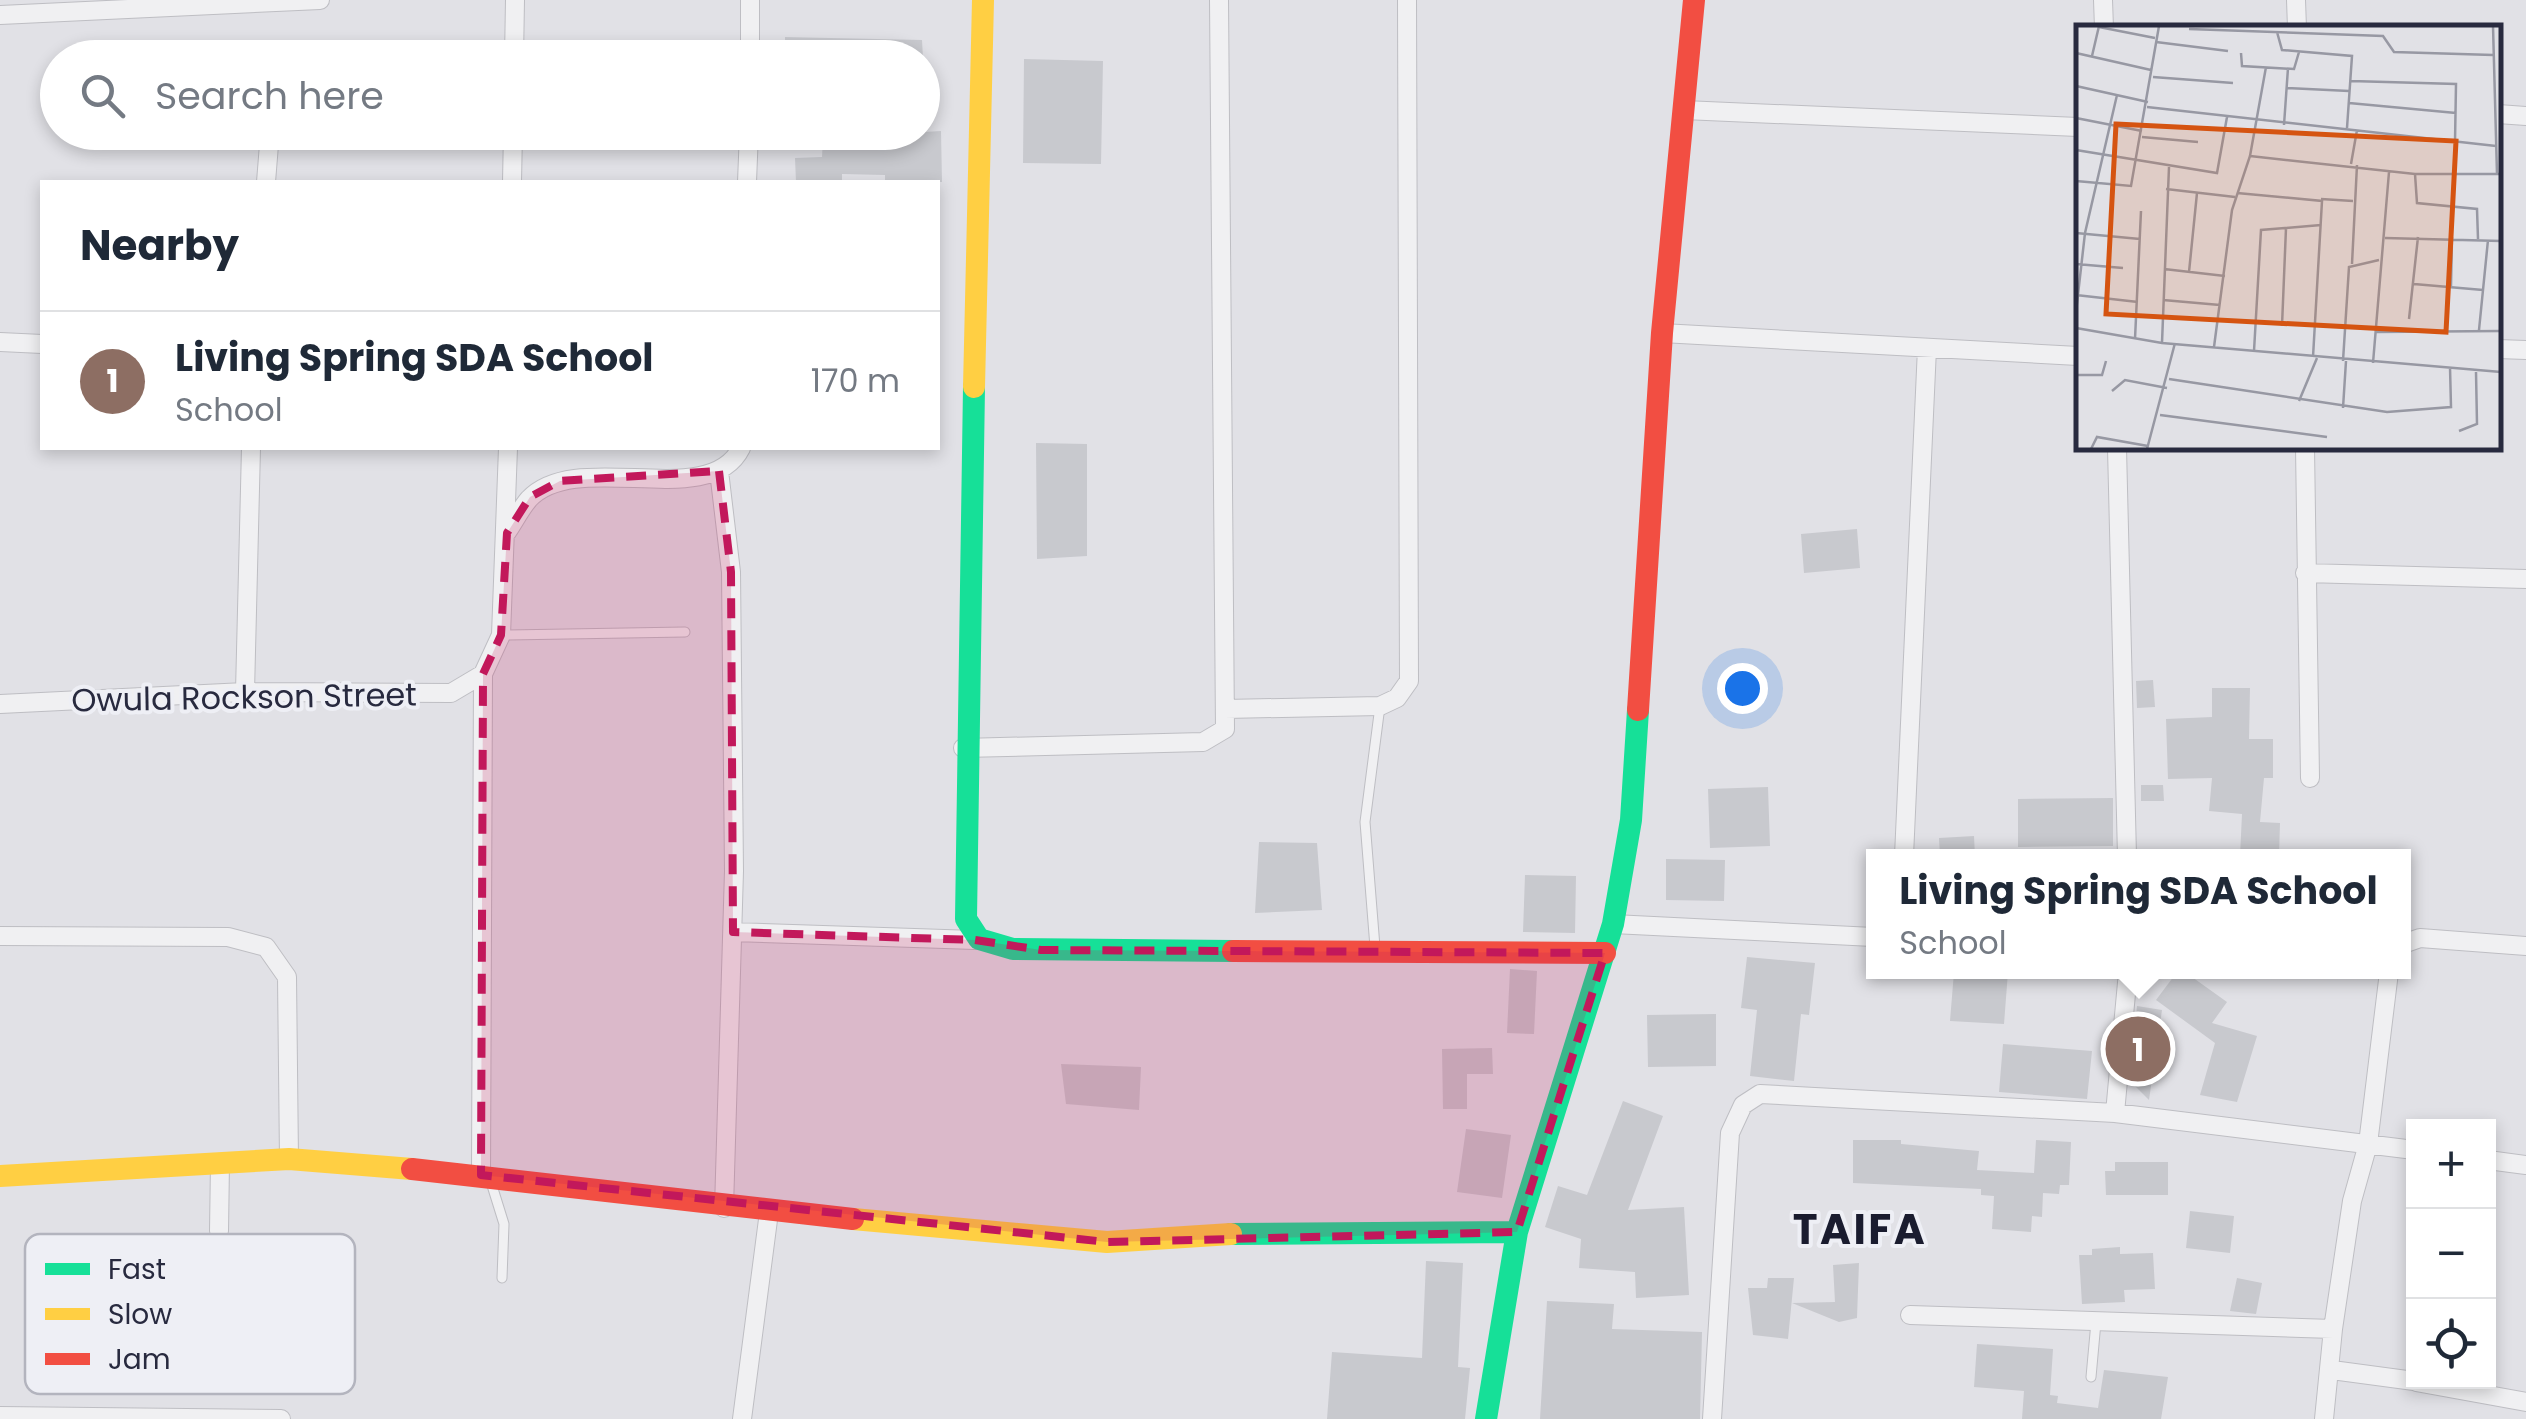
<!DOCTYPE html>
<meta charset="utf-8">
<style>
:root{--surface:#fff;--page:#f6f6f7;--text:#1f2937;--muted:#747a83;--line:#e0e1e3;--accent:#db2777}
body{margin:0;font-family:Poppins,sans-serif;background:var(--page);color:var(--text)}
.controls{position:absolute;right:30px;bottom:30px;display:grid;overflow:hidden;border-radius:0px;box-shadow:0 5px 15px #0003}
.controls button{width:90px;height:90px;display:grid;place-items:center;padding:0;border:0;border-bottom:2px solid var(--line);background:var(--surface);color:var(--text);font:50px sans-serif}
.you{position:absolute;left:1742px;top:688px;width:35px;height:35px;margin:-25px;border:8px solid #fff;border-radius:50%;background:#1a73e8;box-shadow:0 0 0 15px #1a73e833}
.badge{display:grid;place-items:center;width:65px;height:65px;border-radius:50%;background:var(--accent);color:#fff;font-size:32px;font-weight:700}
.pin{position:absolute;translate:-50% -50%;border:5px solid #fff;box-shadow:0 2px 10px #0006}
.popup{position:absolute;left:1866px;top:849px;width:545px;height:130px;box-sizing:border-box;display:grid;place-content:center;border-radius:0px;background:var(--surface);filter:drop-shadow(0 2px 8px #0005);font-size:32px;white-space:nowrap;color:var(--muted)}
.popup b{font-size:38px;color:var(--text)}
.popup::after{content:'';position:absolute;left:50%;top:100%;margin-left:-20px;border:20px solid transparent;border-top-color:var(--surface)}
.list{margin:0;padding:0;list-style:none}
h2{display:flex;justify-content:space-between;align-items:center;height:130px;margin:0;padding:0 40px;font-size:42px}
h2 small{font-size:32px;font-weight:400;color:var(--muted)}
.list li{display:grid;grid-template-columns:65px 1fr auto;gap:30px;align-items:center;box-sizing:border-box;height:140px;padding:0 40px;border-top:2px solid var(--line)}
.list b{display:block;font-size:38px;white-space:nowrap}
.list p{margin:0;font-size:32px;white-space:nowrap;color:var(--muted)}
.list em{font-size:32px;font-style:normal;color:var(--muted)}
.icon{flex:none;width:55px;height:55px;fill:none;stroke:currentColor;stroke-width:2;stroke-linecap:round;stroke-linejoin:round}
.map{position:relative;flex:none;width:2526px;height:1419px;overflow:hidden}
.search{position:absolute;background:var(--surface);box-shadow:0 5px 15px #0003;left:40px;top:40px;width:900px;height:110px;display:flex;align-items:center;gap:25px;box-sizing:border-box;padding:0 35px;border-radius:55px;color:var(--muted);font-size:38px}
.panel{position:absolute;background:var(--surface);box-shadow:0 5px 15px #0003;left:40px;top:180px;width:900px;height:270px;border-radius:0px}
.map>svg:first-child{display:block}
</style>
<div class="map">
<svg width="2526" height="1419" viewBox="0 0 2526 1419">
<rect width="100%" height="100%" fill="#e1e1e6"/>
<!-- building -->
<path fill="#c8c9ce" d="M785,37L922,40L923,58H785Z
M1024,59L1103,61L1101,164L1023,163Z
M941,131L942,182H885V175L842,174V182H796L795,158L822,157L823,138Z
M1036,443L1087,444V556L1037,559Z
M1857,529L1860,568L1804,573L1801,534Z
M2153,680L2155,707L2137,708L2136,681Z
M2212,688H2250L2249,739H2273V778H2264L2260,822L2280,823L2279,856H2240L2242,814L2209,811L2212,778L2168,779L2166,719L2212,717Z
M2141,785H2163L2164,801H2141Z
M1768,787L1770,846L1710,848L1708,789Z
M2113,798V846L2018,847V799Z
M1974,836L1975,856H1940L1939,838Z
M1259,842L1317,843L1322,910L1255,913Z
M1666,859L1725,860L1724,901L1666,900Z
M1525,875L1576,876L1575,933L1523,932Z
M1747,957L1815,963L1809,1015L1801,1014L1794,1081L1750,1076L1757,1010L1741,1008Z
M1510,969L1537,971L1534,1034L1507,1033Z
M1954,972H2008L2004,1024L1950,1021Z
M2177,972H2185L2227,1002L2212,1023L2257,1036L2237,1102L2200,1095L2215,1043L2156,1000Z
M2137,1006L2162,1010L2149,1100L2130,1081Z
M1716,1014V1066L1648,1067L1647,1015Z
M2003,1044L2092,1051L2087,1099L1999,1092Z
M1492,1048L1493,1074H1467V1109H1443L1442,1049Z
M1061,1064L1141,1067L1139,1110L1066,1104Z
M1623,1101L1663,1116L1628,1210L1684,1207L1689,1295L1636,1298L1635,1272L1579,1268L1581,1239L1545,1227L1558,1186L1587,1195Z
M1466,1129L1511,1135L1502,1198L1457,1192Z
M1853,1140H1901V1144L1979,1151L1977,1170L2034,1173L2036,1140L2071,1142L2069,1185H2060L2059,1194L2043,1193L2042,1217L2032,1216L2031,1232L1992,1229L1994,1196L1981,1195V1189L1853,1183Z
M2115,1162H2168V1195H2106L2105,1171H2115Z
M2190,1211L2234,1216L2230,1253L2186,1248Z
M2120,1247V1254L2153,1253L2155,1289L2124,1290L2125,1302L2082,1304L2079,1255H2092V1249Z
M1426,1261L1463,1263L1458,1367L1470,1368L1465,1419H1327L1332,1352L1422,1358Z
M1859,1263L1857,1318L1839,1322L1792,1303L1835,1302L1833,1265Z
M1768,1278H1794L1788,1339L1753,1335L1748,1288H1767Z
M2237,1278L2262,1283L2256,1314L2230,1311Z
M1547,1301L1614,1304L1612,1329L1702,1332L1700,1419H1540Z
M1977,1344L2053,1349L2050,1395L2058,1396L2057,1403L2098,1408L2104,1370L2168,1377L2161,1419H2022L2024,1391L1974,1387Z"/>
<g fill="none" stroke-linecap="round" stroke-linejoin="round">
<!-- lane casing -->
<g stroke="#bebec3" stroke-width="11">
<path id="lane" d="M501,635L685,632
M1375,947L1365,822L1380,706
M490,1179L504,1224L502,1278
M2091,1377L2096,1322"/>
</g>
<!-- street casing -->
<g stroke="#bebec3" stroke-width="20">
<path id="street" d="M2103,0L2104,28
M2296,0L2297,28
M0,15L320,0
M514,58L515,0
M750,58V0
M1684,110L2078,127
M2498,114L2526,116
M266,182L270,132
M512,182L513,132
M747,182L749,132
M1662,333L2078,356
M0,342L42,344
M2498,349L2526,350
M2117,448L2127,856
M2305,448L2310,778
M719,471L731,572L734,871L724,1208
M507,532C514,522 521,508 529,499C577,448 709,512 741,448
M2305,573L2526,579
M245,692L251,448
M0,704L245,692L451,693L483,674
M1225,709L1380,706L1397,698L1409,681L1407,0
M963,748L1203,742L1225,729L1219,0
M1904,856L1927,348
M1613,924L1873,937
M733,932L975,940
M0,936L228,937L266,947L287,977L289,1159
M2403,944L2420,938L2526,946
M2115,1113L2128,972
M2488,1160L2526,1165
M481,1175L483,674L501,635L508,448
M219,1231L220,1163
M1910,1315L2333,1329
M2332,1370L2414,1381
M2416,1382L2526,1402
M0,1416L281,1419
M742,1419L769,1212
M1712,1419L1730,1133L1743,1105L1760,1094L2115,1113L2414,1150
M2324,1419L2333,1329L2352,1201L2368,1144L2389,972"/>
</g>
<!-- lane -->
<use href="#lane" stroke="#f0f0f2" stroke-width="9"/>
<!-- street -->
<use href="#street" stroke="#f0f0f2" stroke-width="18"/>
<!-- fast -->
<path stroke="#16e098" stroke-width="22" d="M974,387L966,919L979,939L1013,949L1233,951
M1231,1234L1517,1232
M1486,1419L1517,1232L1613,924L1631,820L1638,710"/>
<!-- slow -->
<path stroke="#ffcf43" stroke-width="22" d="M974,387L983,0
M0,1176L289,1159L412,1169
M853,1219L1107,1242L1231,1234"/>
<!-- jam -->
<path stroke="#f24e42" stroke-width="22" d="M1638,710L1662,333L1694,0
M1233,951L1605,953
M412,1169L853,1219"/>
</g>
<!-- marked area -->
<path fill="#c2185b" fill-opacity="0.2" stroke="#c2185b" stroke-width="8" stroke-dasharray="20 12" stroke-linejoin="round" d="M719,471L731,572L733,932L975,940L1041,950L1605,953L1517,1232L1107,1242L481,1175L483,674L501,635L507,533L530,497L560,481Z"/>
<g text-anchor="middle" dominant-baseline="central" stroke-width="8" stroke-linejoin="round" paint-order="stroke">
<!-- street labels -->
<g font-size="32" fill="#282a3f" stroke="#eeeff5">
<text transform="translate(244 697) rotate(-1)">Owula Rockson Street</text>
</g>
<!-- district labels -->
<g font-size="42" font-weight="bold" letter-spacing="2.5" fill="#1a1c2f" stroke="#eeeff5">
<text x="1860" y="1229">TAIFA</text>
</g>
</g>
<!-- overview -->
<g transform="translate(2076 25)">
<rect width="425" height="425" fill="#e1e1e6"/>
<path fill="none" stroke="#9798a3" stroke-width="2.5" d="M417,1L421,149M23,2L79,13M113,4L307,11L318,27L417,30M201,7L206,25L276,31L271,103M80,17L152,26M0,28L75,45M165,28L166,41L218,44L223,27M16,31L23,1M77,52L157,58M275,56L380,59L379,117M0,61L72,77M211,63L273,66M273,78L380,88M71,82L420,121M0,93L66,106M208,100L212,43M66,112L122,117M0,125L141,148L151,92M174,131L339,149H425M275,139L281,105M339,149L341,178L401,184L402,214M0,156L55,161L83,1M90,164L159,172M161,168L246,176L237,332M245,174L277,176M0,208L64,214M309,213L425,216M0,239L47,243M276,239L281,140M88,244L149,251M113,247L121,168M338,259L407,265M375,261L376,212M0,270L62,277M87,275L144,280M0,287L9,208L41,70M333,294L342,212M206,301L210,203M0,303L86,318L425,347M403,305L412,215M300,307L425,306M59,314L65,186M86,318L93,142M138,322L156,185L174,131L190,42M178,326L185,205L245,200M267,336L273,242L303,235M297,338L313,147M0,350H26L30,336M93,354L311,387L375,382L374,342M36,366L49,355L91,363M223,376L241,333M267,383L270,336M84,390L251,412M383,406L401,399L400,347M15,424L21,412L72,421M71,424L99,318"/>
<path fill="#d55411" fill-opacity="0.15" stroke="#d55411" stroke-width="5" d="M40,99L380,116L370,307L30,289Z"/>
<rect width="425" height="425" fill="none" stroke="#282a3f" stroke-width="5"/>
</g>
<!-- legend -->
<rect x="25" y="1234" width="330" height="160" rx="15" fill="#eeeff5" stroke="#b3b4be" stroke-width="2.5"/>
<rect x="45" y="1263" width="45" height="12" fill="#16e098"/>
<rect x="45" y="1308" width="45" height="12" fill="#ffcf43"/>
<rect x="45" y="1353" width="45" height="12" fill="#f24e42"/>
<g font-size="28" fill="#282a3f">
<text x="108" y="1279">Fast</text>
<text x="108" y="1324">Slow</text>
<text x="108" y="1369">Jam</text>
</g>
</svg>
<div class="controls">
<button>+</button>
<button>−</button>
<button><svg class="icon" aria-label="locate" viewBox="0 0 24 24"><circle cx="12" cy="12" r="6"/><path d="M12 2v4M12 18v4M2 12h4M18 12h4"/></svg></button>
</div>
<div class="you"></div>
<div class="pin badge" style="left:2138px;top:1049px;background:#8d6e63">1</div>
<div class="popup"><b>Living Spring SDA School</b>School</div>
<div class="search"><svg class="icon" aria-label="search" viewBox="0 0 24 24"><circle cx="10" cy="10" r="6"/><path d="M15 15l6 6"/></svg>Search here</div>
<section class="panel">
<h2>Nearby<small></small></h2>
<ul class="list">
<li><span class="badge" style="background:#8d6e63">1</span><div><b>Living Spring SDA School</b><p>School</p></div><em>170 m</em></li>
</ul>
</section>
</div>
